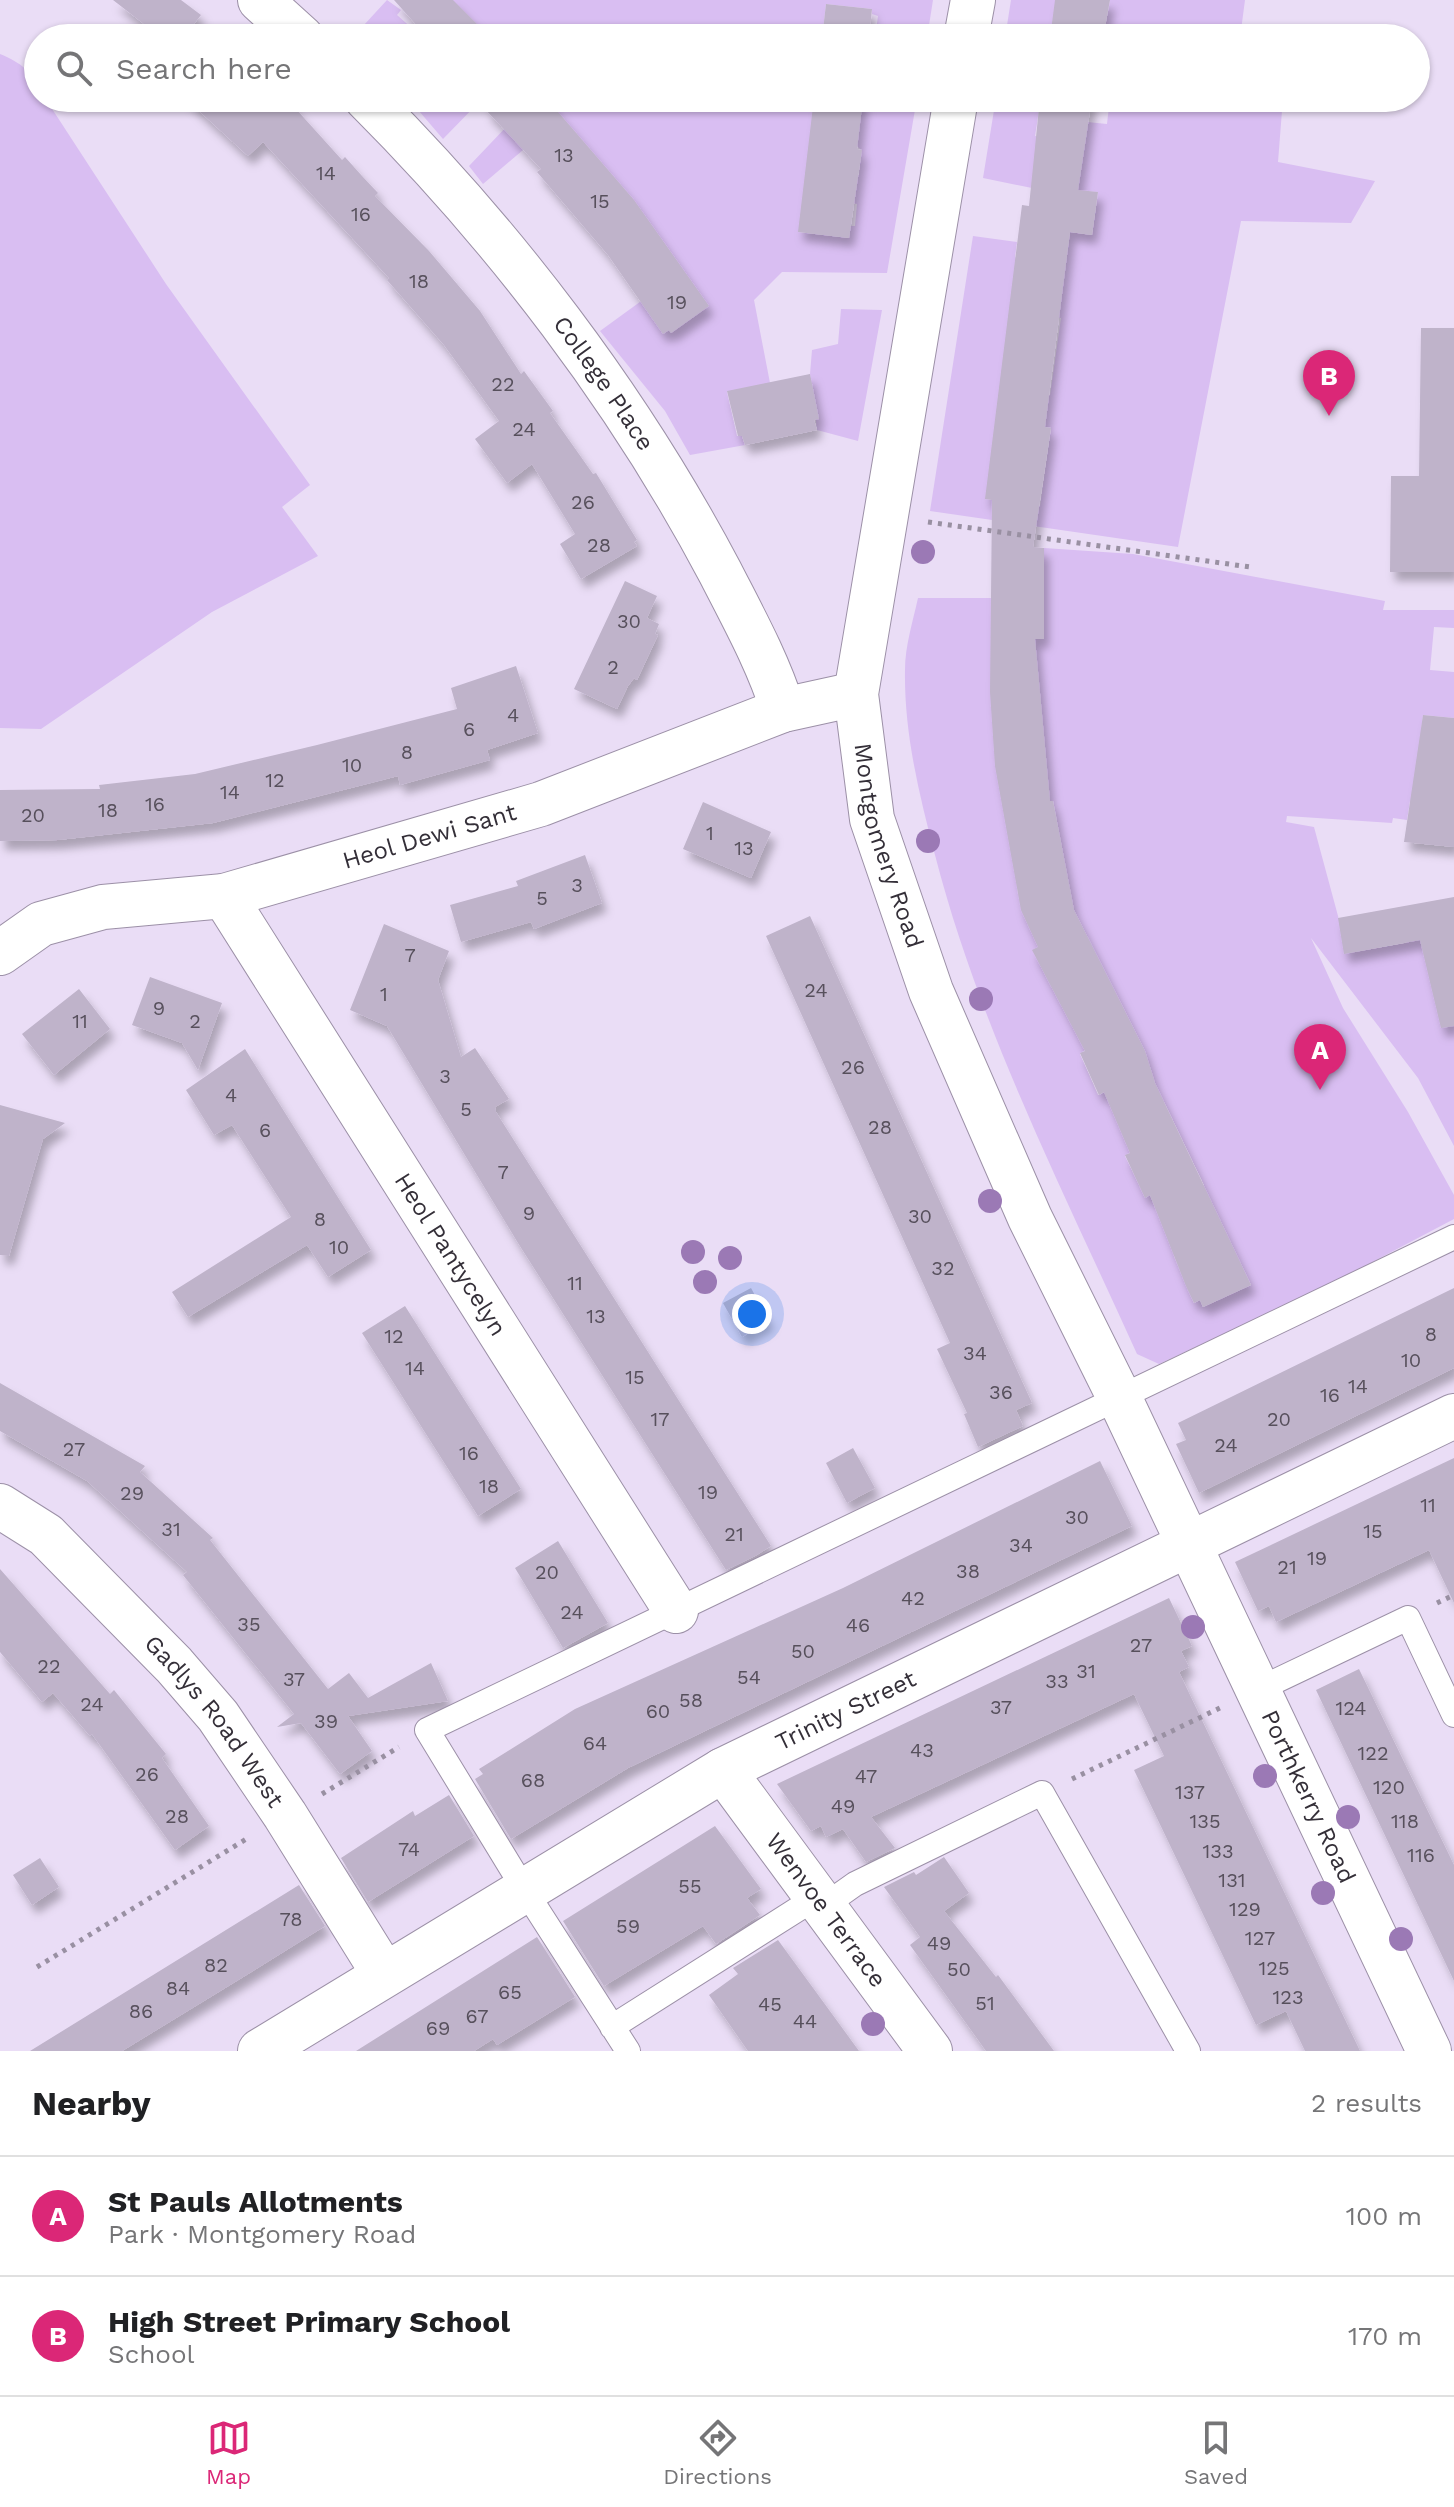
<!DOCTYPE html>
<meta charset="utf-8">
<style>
:root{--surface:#fff;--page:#f2f2f2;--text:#202124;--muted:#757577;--line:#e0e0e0;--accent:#db2777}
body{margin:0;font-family:"Work Sans",sans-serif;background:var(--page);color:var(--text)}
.you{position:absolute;left:752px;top:1314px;width:28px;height:28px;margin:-20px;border:6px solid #fff;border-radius:50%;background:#1a73e8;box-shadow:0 0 0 12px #1a73e833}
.badge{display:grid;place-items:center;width:52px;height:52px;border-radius:50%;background:var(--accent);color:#fff;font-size:26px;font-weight:700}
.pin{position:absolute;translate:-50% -66px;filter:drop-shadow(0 2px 4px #0008)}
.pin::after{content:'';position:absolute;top:42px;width:28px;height:24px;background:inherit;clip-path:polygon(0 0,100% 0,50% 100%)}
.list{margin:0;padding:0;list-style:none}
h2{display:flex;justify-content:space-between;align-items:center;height:104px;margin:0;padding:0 32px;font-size:34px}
h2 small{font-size:26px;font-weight:400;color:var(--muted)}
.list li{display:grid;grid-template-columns:52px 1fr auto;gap:24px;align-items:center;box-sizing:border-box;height:120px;padding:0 32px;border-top:2px solid var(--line)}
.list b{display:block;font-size:30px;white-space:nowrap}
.list p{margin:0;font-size:26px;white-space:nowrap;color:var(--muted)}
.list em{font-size:26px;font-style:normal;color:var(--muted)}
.icon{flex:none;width:44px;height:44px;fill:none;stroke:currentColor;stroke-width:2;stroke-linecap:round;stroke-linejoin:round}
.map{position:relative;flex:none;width:1454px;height:2051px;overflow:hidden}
.search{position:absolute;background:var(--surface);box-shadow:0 2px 6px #0004;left:24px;right:24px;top:24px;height:88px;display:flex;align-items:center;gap:20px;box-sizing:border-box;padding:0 28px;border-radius:44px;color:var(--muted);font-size:30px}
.sheet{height:344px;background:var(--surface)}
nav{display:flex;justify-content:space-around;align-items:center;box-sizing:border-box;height:112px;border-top:2px solid var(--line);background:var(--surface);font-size:22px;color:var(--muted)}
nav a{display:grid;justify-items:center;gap:4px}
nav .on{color:var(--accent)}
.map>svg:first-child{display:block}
</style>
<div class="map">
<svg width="1454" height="2051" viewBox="0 0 1454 2051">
<defs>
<filter id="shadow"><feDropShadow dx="5" dy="9" stdDeviation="4" flood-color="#0004"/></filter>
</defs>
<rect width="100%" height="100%" fill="#eaddf6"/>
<!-- green -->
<path fill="#d9bef2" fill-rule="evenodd" d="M387,0L401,10L397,15L414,30L450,0H933L927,38H875L878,16L872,14V9L826,4L822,38H352Z
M1011,0H1056L1050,38H1005Z
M1110,0H1245L1240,38H1103Z
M0,54C20,62 38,74 38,98H45L166,284L310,485L282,507L318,556L212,612L41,729L0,728Z
M419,98H483L443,139L413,104Z
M542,98H828L862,102L863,98H917L887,273L782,272L754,300L770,383L727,392L737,436H742L745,445L690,455L665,411L600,331L644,299L663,333L669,330L672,332L708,306L658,235L634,251L609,217L631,197L562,117L483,184L469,166L509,124L512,126ZM810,141L856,145L861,150L859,175L853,174L851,203L857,204L855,226H850L849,238L799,232Z
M996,98H1041L1035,136L1040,137L1087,122L1107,124L1110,98H1283L1278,162L1375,181L1351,223L1241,221L1178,547L930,511L973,236L1017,242L1015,257L1062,287L1070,232L1092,235L1098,192L1032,188L983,178ZM1010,311L1061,318L1050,395L1000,388ZM997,420L1051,428L1040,506L986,499Z
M841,309L882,310L858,441L817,430L810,374L812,350L838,344Z
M1044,548L1133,554L1385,601L1383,610H1454V628L1434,627L1430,670L1454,672V718L1423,715L1418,759L1450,806L1410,801L1407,820L1393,818L1392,823L1287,816L1286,822L1314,827L1348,953L1406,943L1416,925L1454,1007V1146L1418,1078L1311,938L1343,1008L1408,1112L1454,1195V1219L1325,1287L1159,1364L1137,1354C1063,1190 980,1029 935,855C919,794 904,733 905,670C905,646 913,621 918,598H995L991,608V633L1044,639ZM1053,801L1068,884L1018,894L1008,809ZM1125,1020L1155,1083L1109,1103L1105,1092L1098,1095L1080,1054ZM1164,1102L1204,1185L1155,1207L1150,1195L1145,1197L1125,1156L1131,1152ZM1174,1256L1238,1259L1251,1285L1203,1307L1200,1300L1194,1303Z"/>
<!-- building -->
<path fill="#bfb3ca" filter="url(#shadow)" d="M113,0H181L201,15L183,38H162Z
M394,0H453L491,38H428Z
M1055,0H1110L1103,38H1050Z
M826,4L872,9L869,38H822Z
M185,98H286L342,160L345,157L362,176L378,193L375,196L429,251L480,311L521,374L524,371L553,411L550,413L593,474L596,473L637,540L634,542L637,546L581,579L560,544L575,534L532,464L507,483L475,439L499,421L444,345L387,280L389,278L263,142L248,156Z
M482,98H546L634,200L709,306L671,333L669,330L663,334L608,255L537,172L541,169L485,109L489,106Z
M814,98H863L857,149L862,150L849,238L798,232Z
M1040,98H1092L1078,190L1098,192L1092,235L1070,232L1045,427L1051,428L1033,547L1044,548V639H1035L1050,801H1053L1074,910L1145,1051L1155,1083L1251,1285L1203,1307L1200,1300L1194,1303L1186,1286L1150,1195L1145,1198L1125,1155L1130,1153L1104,1092L1099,1095L1080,1053L1085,1051L1032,950L1038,947L1021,910L995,766L990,692L992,500L985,499L1022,205L1029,206Z
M1421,328H1454V572H1390L1391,476H1419Z
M810,374L819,419L814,420L817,430L745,445L742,436H738L727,391Z
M625,581L657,596L647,618L659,624L655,634L658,635L637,680L634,678L628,686L617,709L574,689Z
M516,666L538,733L487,750L490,760L400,785L398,776L213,823L58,840L0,841V790L100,789L99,785L195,774L317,745L457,709L451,688Z
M1423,715L1454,718V847L1404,842Z
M703,802L771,832L751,878L683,849Z
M585,855L602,903L534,929L531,922L461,942L450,905L518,886L516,881Z
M1454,897V1026L1441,1028L1420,940L1344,954L1338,918Z
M810,916L1032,1403L1016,1410L1023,1426L978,1447L964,1414L967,1413L937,1349L950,1343L766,936Z
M384,924L449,951L438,980L461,1057L475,1048L509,1099L495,1107L496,1112L771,1546L755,1556L726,1570L518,1243L387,1026L350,1010Z
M150,977L222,1003L198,1070L182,1043L132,1025Z
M79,989L110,1029L54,1075L22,1034Z
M245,1049L371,1250L328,1277L307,1245L188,1317L172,1292L291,1217L232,1125L214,1135L186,1090Z
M0,1105L65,1123L43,1139L9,1256L0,1255Z
M751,1288L769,1321L742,1337L723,1303Z
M1454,1288V1368L1199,1493L1176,1444L1186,1440L1178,1423Z
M405,1306L521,1489L478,1516L362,1333Z
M0,1383L145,1466L140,1472L213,1538L210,1540L328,1689L349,1673L368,1698L431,1663L448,1701L348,1716L372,1751L340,1774L301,1723L277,1727L294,1714L183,1575L187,1572L87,1481L0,1431Z
M853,1448L875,1488L847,1503L826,1463Z
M1454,1458V1603L1429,1550L1276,1622L1269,1606L1258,1611L1235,1562Z
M1100,1461L1132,1526L628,1768L511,1839L475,1779L483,1774L479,1769L575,1709L843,1588Z
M558,1541L608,1623L563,1648L515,1568Z
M0,1569L110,1694L114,1690L166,1754L162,1758L209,1826L175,1850L92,1734L90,1736L53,1693L42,1702L0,1652Z
M1169,1598L1192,1646L1181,1651L1189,1667L1179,1672L1360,2051H1305L1286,2011L1256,2025L1134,1770L1164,1756L1134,1694L871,1817L895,1848L866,1862L843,1829L826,1837L821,1826L811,1831L777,1784Z
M1359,1669L1454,1865V1981L1316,1690Z
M449,1795L474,1836L368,1902L341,1858L413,1811L415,1816Z
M715,1826L761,1889L747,1898L760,1915L716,1944L703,1926L604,1986L563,1921Z
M944,1857L969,1893L944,1911L996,1977L998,1975L1054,2051H986L910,1945L920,1937L884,1887L914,1872L916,1875Z
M40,1858L59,1887L32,1905L13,1875Z
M299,1885L325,1926L248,1974L122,2051H30Z
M537,1937L575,1997L497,2045L493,2039L474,2051H356Z
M778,1940L816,1992L859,2051H748L709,1995L738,1974L733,1968Z"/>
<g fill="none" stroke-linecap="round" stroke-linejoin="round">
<!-- service casing -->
<g stroke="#9c90a7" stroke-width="26">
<path id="service" d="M1257,1690L1408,1618L1454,1715
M824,1906L855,1884L1042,1793L1188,2051
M612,2027L817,1897
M628,2051L524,1889L427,1730L1454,1237"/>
</g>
<!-- minor casing -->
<g stroke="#9c90a7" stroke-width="46">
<g id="minor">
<path d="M260,0L302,38"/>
<path d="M966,38L973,0"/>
<path id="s1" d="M366,98C505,237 628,398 720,572C743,617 768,662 783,710"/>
<path id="s2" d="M956,98L856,694L872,819L931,991L1030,1218L1120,1399L1429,2051"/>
<path id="s3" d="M224,896L676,1611"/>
<path id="s4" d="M0,953L41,924L103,907L224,896L541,804L783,710L856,694"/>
<path id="s5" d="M0,1506L46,1535L174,1665L218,1716L285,1815L384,1974"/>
<path id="s6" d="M723,1770L930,2051"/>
<path id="s7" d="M260,2051L723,1770L1454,1416"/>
</g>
</g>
<!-- path -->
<path stroke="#9990a2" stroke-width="5" stroke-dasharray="4 6" stroke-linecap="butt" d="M928,522L1250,567
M1437,1603L1454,1595
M1072,1779L1222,1707
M322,1794L399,1747
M37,1967L248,1838"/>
<!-- service -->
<use href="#service" stroke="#fff" stroke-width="24"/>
<!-- minor -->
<use href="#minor" stroke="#fff" stroke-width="44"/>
</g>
<!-- trees -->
<g fill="#9b79b5">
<circle cx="923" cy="552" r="12"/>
<circle cx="928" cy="841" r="12"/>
<circle cx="981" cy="999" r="12"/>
<circle cx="990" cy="1201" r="12"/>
<circle cx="693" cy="1252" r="12"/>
<circle cx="730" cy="1258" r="12"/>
<circle cx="705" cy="1282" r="12"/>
<circle cx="1193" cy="1627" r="12"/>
<circle cx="1265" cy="1776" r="12"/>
<circle cx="1348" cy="1817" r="12"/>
<circle cx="1323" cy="1893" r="12"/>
<circle cx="1401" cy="1939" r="12"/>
<circle cx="873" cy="2024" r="12"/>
</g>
<g text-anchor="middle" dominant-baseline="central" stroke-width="7" stroke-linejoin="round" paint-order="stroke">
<!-- number labels -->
<g font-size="20" fill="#57505c">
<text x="564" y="155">13</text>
<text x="326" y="173">14</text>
<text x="600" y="201">15</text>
<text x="361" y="214">16</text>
<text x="419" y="281">18</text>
<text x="677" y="302">19</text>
<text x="503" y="384">22</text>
<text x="524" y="429">24</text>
<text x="583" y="502">26</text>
<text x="599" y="545">28</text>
<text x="629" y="621">30</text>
<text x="613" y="667">2</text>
<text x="513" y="715">4</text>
<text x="469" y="729">6</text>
<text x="407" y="752">8</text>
<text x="352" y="765">10</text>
<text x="275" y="780">12</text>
<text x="230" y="792">14</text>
<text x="155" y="804">16</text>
<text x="108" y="810">18</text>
<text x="33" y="815">20</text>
<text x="710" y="833">1</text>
<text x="744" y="848">13</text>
<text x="577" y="885">3</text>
<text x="542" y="898">5</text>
<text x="410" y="955">7</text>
<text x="816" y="990">24</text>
<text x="384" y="994">1</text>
<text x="159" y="1008">9</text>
<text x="80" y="1021">11</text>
<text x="195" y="1021">2</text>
<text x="853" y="1067">26</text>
<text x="445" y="1076">3</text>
<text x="231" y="1095">4</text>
<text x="466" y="1109">5</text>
<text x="880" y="1127">28</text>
<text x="265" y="1130">6</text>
<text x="503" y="1172">7</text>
<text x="529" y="1213">9</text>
<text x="920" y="1216">30</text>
<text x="320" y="1219">8</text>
<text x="339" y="1247">10</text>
<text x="943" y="1268">32</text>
<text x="575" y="1283">11</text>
<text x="596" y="1316">13</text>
<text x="1431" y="1334">8</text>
<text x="394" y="1336">12</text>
<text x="975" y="1353">34</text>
<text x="1411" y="1360">10</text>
<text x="415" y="1368">14</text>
<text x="635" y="1377">15</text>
<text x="1358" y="1386">14</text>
<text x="1001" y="1392">36</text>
<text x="1330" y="1395">16</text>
<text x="660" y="1419">17</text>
<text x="1279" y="1419">20</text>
<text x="1226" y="1445">24</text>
<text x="74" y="1449">27</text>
<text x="469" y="1453">16</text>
<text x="489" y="1486">18</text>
<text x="708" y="1492">19</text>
<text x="132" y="1493">29</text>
<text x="1428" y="1505">11</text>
<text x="1077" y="1517">30</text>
<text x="171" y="1529">31</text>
<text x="1373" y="1531">15</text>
<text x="734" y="1534">21</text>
<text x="1021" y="1545">34</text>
<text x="1317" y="1558">19</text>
<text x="1287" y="1567">21</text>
<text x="968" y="1571">38</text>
<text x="547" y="1572">20</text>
<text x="913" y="1598">42</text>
<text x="572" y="1612">24</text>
<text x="249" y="1624">35</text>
<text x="858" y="1625">46</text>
<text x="1141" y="1645">27</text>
<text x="803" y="1651">50</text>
<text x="49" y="1666">22</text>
<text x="1086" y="1671">31</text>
<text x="749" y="1677">54</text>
<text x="294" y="1679">37</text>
<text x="1057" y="1681">33</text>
<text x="691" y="1700">58</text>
<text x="92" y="1704">24</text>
<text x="1001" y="1707">37</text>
<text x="1351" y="1708">124</text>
<text x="658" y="1711">60</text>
<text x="326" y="1721">39</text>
<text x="595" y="1743">64</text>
<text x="922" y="1750">43</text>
<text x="1373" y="1753">122</text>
<text x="147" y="1774">26</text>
<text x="866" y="1776">47</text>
<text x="533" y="1780">68</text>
<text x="1389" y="1787">120</text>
<text x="1190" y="1792">137</text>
<text x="843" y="1806">49</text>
<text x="177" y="1816">28</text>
<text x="1205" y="1821">135</text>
<text x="1405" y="1821">118</text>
<text x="409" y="1849">74</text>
<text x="1218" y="1851">133</text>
<text x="1421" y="1855">116</text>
<text x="1232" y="1880">131</text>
<text x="690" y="1886">55</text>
<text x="1245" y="1909">129</text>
<text x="291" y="1919">78</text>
<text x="628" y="1926">59</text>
<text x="1260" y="1938">127</text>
<text x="939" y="1943">49</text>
<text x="216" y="1965">82</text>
<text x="1274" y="1968">125</text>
<text x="959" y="1969">50</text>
<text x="178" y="1988">84</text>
<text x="510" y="1992">65</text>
<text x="1288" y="1997">123</text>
<text x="985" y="2003">51</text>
<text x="770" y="2004">45</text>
<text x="141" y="2011">86</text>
<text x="477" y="2016">67</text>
<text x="805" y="2021">44</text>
<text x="438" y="2028">69</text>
</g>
<!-- street labels -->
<g font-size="24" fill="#342f38" stroke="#eaddf6">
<text stroke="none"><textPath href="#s1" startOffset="372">College Place</textPath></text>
<text stroke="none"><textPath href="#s4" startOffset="450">Heol Dewi Sant</textPath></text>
<text stroke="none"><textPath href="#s2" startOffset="760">Montgomery Road</textPath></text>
<text stroke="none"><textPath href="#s3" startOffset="424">Heol Pantycelyn</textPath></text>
<text stroke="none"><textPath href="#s7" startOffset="678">Trinity Street</textPath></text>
<text stroke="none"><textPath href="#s5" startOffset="306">Gadlys Road West</textPath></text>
<text stroke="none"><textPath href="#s2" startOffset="1802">Porthkerry Road</textPath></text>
<text stroke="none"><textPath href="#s6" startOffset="174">Wenvoe Terrace</textPath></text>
</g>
</g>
</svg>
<div class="you"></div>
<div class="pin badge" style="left:1320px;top:1090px">A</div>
<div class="pin badge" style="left:1329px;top:416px">B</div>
<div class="search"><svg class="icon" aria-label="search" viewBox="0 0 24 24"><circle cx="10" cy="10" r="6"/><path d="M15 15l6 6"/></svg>Search here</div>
</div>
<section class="sheet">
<h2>Nearby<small>2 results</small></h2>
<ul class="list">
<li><span class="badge">A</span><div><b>St Pauls Allotments</b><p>Park · Montgomery Road</p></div><em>100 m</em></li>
<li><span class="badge">B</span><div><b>High Street Primary School</b><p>School</p></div><em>170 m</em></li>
</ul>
</section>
<nav>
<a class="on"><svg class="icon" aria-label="map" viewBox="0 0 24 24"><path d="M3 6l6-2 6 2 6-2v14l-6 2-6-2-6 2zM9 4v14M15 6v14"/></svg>Map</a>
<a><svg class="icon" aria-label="directions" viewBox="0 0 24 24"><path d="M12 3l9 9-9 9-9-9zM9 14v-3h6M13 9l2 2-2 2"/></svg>Directions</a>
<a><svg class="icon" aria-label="saved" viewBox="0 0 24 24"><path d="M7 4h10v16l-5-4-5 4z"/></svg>Saved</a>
</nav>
